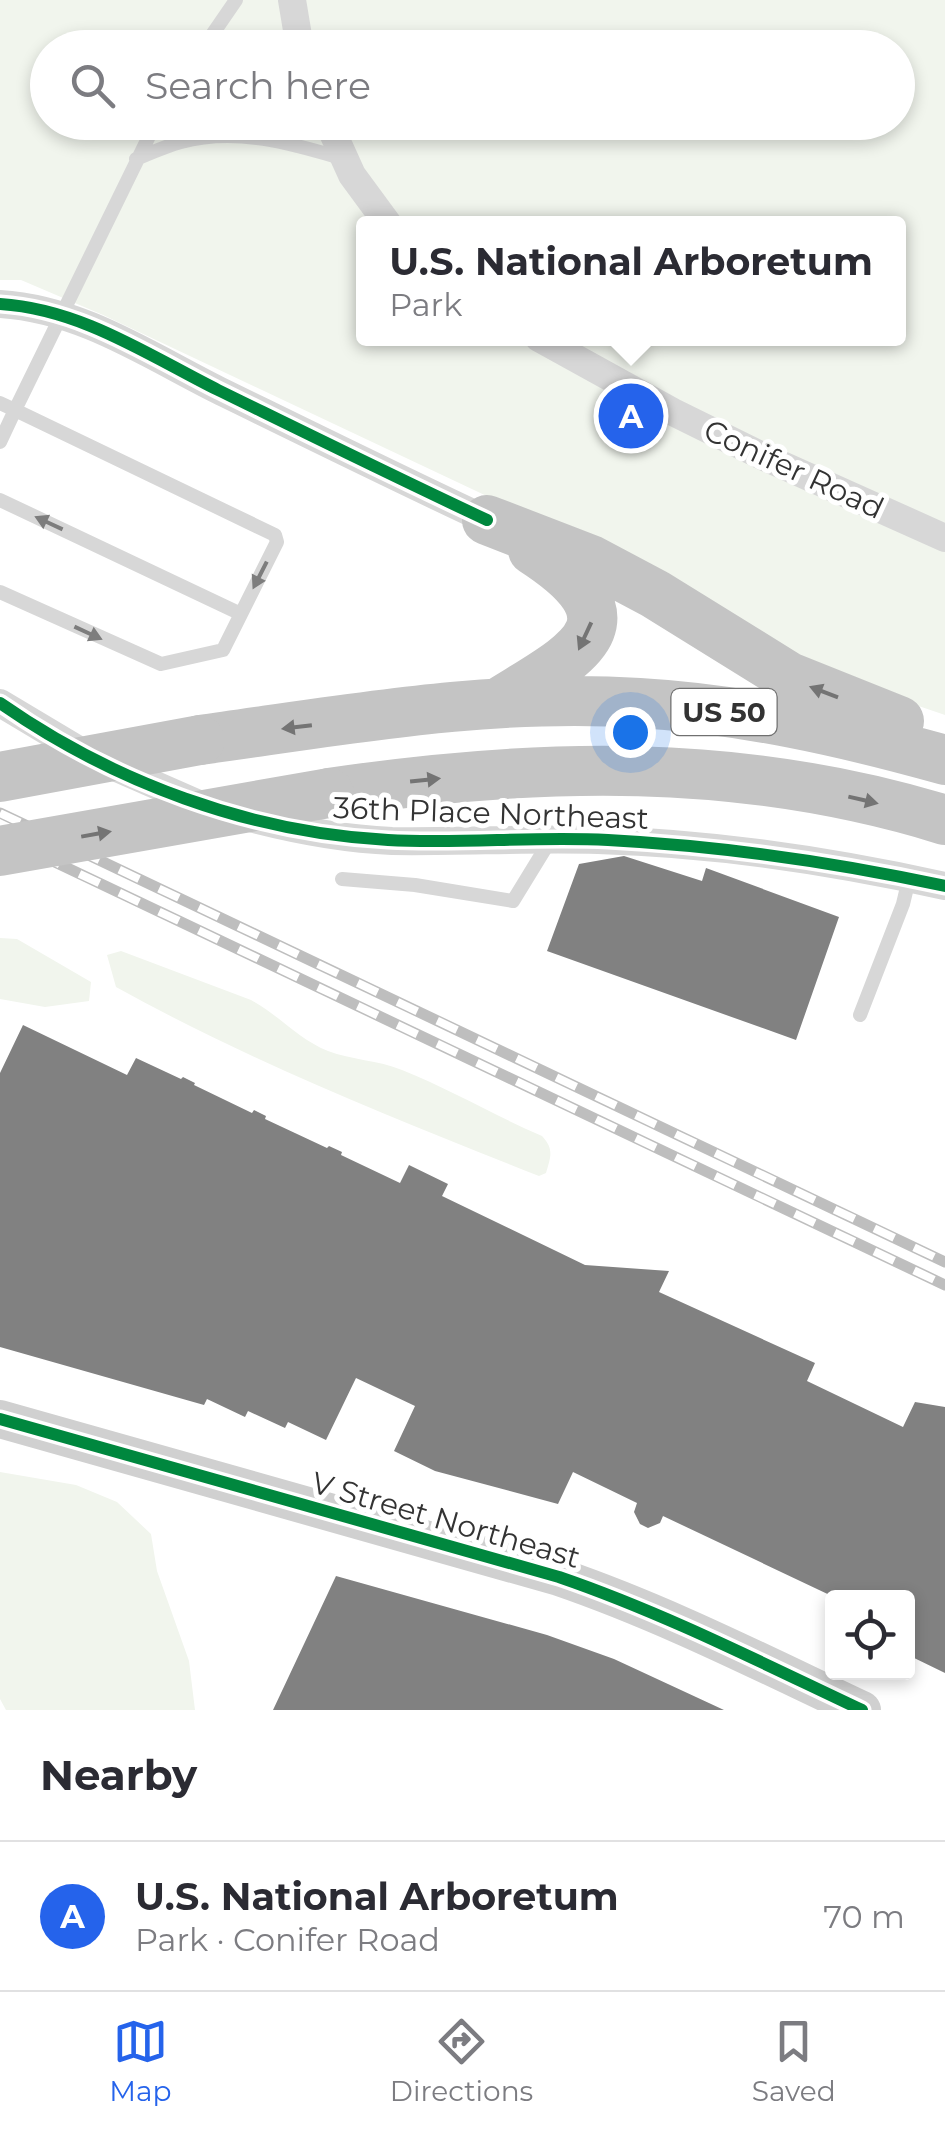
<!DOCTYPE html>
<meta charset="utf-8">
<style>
:root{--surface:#fff;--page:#f7f7f7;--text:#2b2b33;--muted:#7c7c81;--line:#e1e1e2;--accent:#2563eb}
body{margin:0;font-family:Montserrat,sans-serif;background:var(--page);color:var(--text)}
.controls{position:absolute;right:30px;bottom:30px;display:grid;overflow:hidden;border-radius:10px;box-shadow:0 5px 15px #0003}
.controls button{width:90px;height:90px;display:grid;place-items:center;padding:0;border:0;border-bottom:2px solid var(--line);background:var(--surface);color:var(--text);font:50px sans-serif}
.you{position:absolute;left:630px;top:732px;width:35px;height:35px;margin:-25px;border:8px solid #fff;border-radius:50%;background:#1a73e8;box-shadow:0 0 0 15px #1a73e833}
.badge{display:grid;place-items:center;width:65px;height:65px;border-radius:50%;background:var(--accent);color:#fff;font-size:32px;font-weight:700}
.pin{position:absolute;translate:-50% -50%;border:5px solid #fff;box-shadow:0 2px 10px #0006}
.popup{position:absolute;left:356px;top:216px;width:550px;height:130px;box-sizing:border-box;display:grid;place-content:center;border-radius:10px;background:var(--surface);filter:drop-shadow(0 2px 8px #0005);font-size:32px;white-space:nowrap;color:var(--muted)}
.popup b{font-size:38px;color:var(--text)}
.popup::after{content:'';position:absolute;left:50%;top:100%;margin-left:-20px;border:20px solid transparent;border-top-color:var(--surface)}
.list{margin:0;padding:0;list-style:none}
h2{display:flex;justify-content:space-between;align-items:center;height:130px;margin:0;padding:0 40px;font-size:42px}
h2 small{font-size:32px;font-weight:400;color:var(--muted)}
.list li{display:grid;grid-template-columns:65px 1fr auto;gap:30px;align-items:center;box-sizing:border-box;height:150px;padding:0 40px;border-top:2px solid var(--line)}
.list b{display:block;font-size:38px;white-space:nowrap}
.list p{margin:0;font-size:32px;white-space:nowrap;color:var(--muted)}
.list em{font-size:32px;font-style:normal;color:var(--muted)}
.icon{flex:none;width:55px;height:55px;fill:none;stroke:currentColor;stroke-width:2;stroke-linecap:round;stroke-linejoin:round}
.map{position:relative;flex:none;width:945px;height:1710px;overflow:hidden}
.search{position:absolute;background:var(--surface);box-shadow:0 5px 15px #0003;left:30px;right:30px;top:30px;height:110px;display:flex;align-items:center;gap:25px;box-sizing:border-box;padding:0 35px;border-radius:55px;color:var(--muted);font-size:38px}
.sheet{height:280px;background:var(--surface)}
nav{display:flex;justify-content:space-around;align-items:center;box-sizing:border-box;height:140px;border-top:2px solid var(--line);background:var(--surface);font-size:28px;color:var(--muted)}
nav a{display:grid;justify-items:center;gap:5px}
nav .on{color:var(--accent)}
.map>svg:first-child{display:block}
</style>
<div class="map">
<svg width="945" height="1710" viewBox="0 0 945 1710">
<rect width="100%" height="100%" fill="#fff"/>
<!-- green -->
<path fill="#f1f5ed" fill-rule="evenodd" d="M0,0H945V715L863,687L531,517L103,315L21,280H0ZM48,48H898V122H48ZM364,224H898V338H364Z
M0,938L17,939L91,982L89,1001L45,1007L0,999Z
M121,951L251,1000C279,1015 298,1039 328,1051C351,1060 378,1060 402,1070C450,1089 495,1116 542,1136C554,1149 551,1156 546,1173L539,1176C396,1119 251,1062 116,987L107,955Z
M0,1472L76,1485L117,1502L151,1534L157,1571L189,1661L195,1710H6L0,1699Z"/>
<!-- building -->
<path fill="#818181" d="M624,856L702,881L706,868L839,917L796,1040L547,951L579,864Z
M23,1025L127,1075L136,1058L181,1079L183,1077L195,1083L194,1085L252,1113L254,1110L266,1116L265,1119L327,1148L329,1146L342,1152L341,1155L400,1183L409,1165L448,1184L442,1196L585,1265L669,1271L659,1292L815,1363L807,1381L903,1427L915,1402L945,1407V1673L908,1655V1598H836L663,1516L660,1523L648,1528L640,1524L634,1512L637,1503L573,1472L558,1504L435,1471L394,1451L415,1406L356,1378L326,1440L288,1422L285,1428L248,1411L245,1417L207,1399L204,1405L0,1347V1073Z
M336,1576L547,1635L614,1659L724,1710H273Z"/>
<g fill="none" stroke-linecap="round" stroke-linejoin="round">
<!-- lane -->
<path stroke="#d7d7d7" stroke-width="14" d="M203,48L236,0
M156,122L15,410L275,535L277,542L241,614
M136,159C151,153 166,146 181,142C236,127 291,143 344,159
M0,403L15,410L0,442
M0,500L241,614L223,650L161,664L0,592
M342,879L415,885L513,901L551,839
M860,1015L903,904L909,879"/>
<!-- street -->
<path stroke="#d7d7d7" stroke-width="28" d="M292,0L300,48
M328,122L352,175L388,224
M0,304C81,309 148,355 218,390C308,434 397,478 487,520
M539,338L673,412L762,456L945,538
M0,703L87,755L208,808
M250,818C296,830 344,839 392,841C461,842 529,838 598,840C714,843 831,861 945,886"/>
<!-- secondary -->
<path stroke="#d0d0d0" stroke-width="38" d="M0,1419L559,1577C664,1613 762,1663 862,1710"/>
<!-- highway -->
<path stroke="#c4c4c4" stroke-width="50" d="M487,520L591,560L655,594L789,677L899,721
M498,703C575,655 647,624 533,550
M200,740C345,720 493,693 639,703C743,709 845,732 945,760
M329,793C538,762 741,757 945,820"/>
<!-- rail casing -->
<g stroke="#bebebe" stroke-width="11">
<path id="rail" d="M0,813L945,1262
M0,836L945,1285"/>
</g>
<!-- rail -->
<use href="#rail" stroke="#fff" stroke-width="8" stroke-dasharray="22" stroke-linecap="butt"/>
<!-- highway-bridge -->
<path stroke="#c4c4c4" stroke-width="50" d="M0,777L200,740
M0,851L329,793"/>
<!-- cycleway casing -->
<g stroke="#fff" stroke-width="19">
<path id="cycleway" d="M0,304C81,309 148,355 218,390C308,434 397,478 487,520
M0,703C113,782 250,833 388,840C461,844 534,836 608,840C721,846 834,862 945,886
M0,1419L559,1577C664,1613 762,1663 862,1710"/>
</g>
<!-- cycleway -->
<use href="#cycleway" stroke="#00873e" stroke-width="12"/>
</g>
<!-- one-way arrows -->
<defs><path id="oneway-solid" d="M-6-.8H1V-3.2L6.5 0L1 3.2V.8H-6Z" transform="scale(2.5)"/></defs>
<g fill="#7d7d7d">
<use href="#oneway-solid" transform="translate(49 523) rotate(-155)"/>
<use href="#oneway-solid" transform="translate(260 575) rotate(117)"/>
<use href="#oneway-solid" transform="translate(88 633) rotate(25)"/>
</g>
<g fill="#747474">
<use href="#oneway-solid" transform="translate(585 636) rotate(115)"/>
<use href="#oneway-solid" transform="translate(824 692) rotate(-159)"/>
<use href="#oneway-solid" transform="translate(297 727) rotate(173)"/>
<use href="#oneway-solid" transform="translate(425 780) rotate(-6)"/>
<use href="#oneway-solid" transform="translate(863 800) rotate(13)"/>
<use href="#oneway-solid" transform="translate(96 834) rotate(-10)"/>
</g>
<g text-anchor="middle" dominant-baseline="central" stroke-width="10" stroke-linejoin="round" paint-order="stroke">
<!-- shield labels -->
<rect fill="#fff" stroke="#707070" stroke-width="2.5" x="671.5" y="689" width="105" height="46" rx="8"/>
<g font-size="28" font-weight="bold" fill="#333">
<text x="724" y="712">US 50</text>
</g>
<!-- street labels -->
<g font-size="30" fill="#333" stroke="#fff">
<text transform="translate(794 469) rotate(25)">Conifer Road</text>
<text transform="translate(491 813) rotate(2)">36th Place Northeast</text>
<text transform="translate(446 1520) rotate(16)">V Street Northeast</text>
</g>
</g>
</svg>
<div class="controls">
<button><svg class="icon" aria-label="locate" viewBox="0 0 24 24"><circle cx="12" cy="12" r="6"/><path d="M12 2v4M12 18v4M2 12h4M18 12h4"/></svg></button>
</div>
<div class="you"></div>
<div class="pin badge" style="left:631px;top:416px">A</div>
<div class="popup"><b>U.S. National Arboretum</b>Park</div>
<div class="search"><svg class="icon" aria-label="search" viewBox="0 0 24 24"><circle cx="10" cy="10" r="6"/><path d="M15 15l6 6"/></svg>Search here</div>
</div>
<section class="sheet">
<h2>Nearby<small></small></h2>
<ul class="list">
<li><span class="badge">A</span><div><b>U.S. National Arboretum</b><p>Park · Conifer Road</p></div><em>70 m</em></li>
</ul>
</section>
<nav>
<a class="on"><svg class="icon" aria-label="map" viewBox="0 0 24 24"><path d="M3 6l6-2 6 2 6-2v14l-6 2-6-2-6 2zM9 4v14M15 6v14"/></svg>Map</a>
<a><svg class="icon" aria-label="directions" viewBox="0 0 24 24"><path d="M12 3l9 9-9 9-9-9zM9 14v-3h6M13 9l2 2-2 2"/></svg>Directions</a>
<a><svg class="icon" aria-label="saved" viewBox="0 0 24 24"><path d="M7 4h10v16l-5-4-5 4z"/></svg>Saved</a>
</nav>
